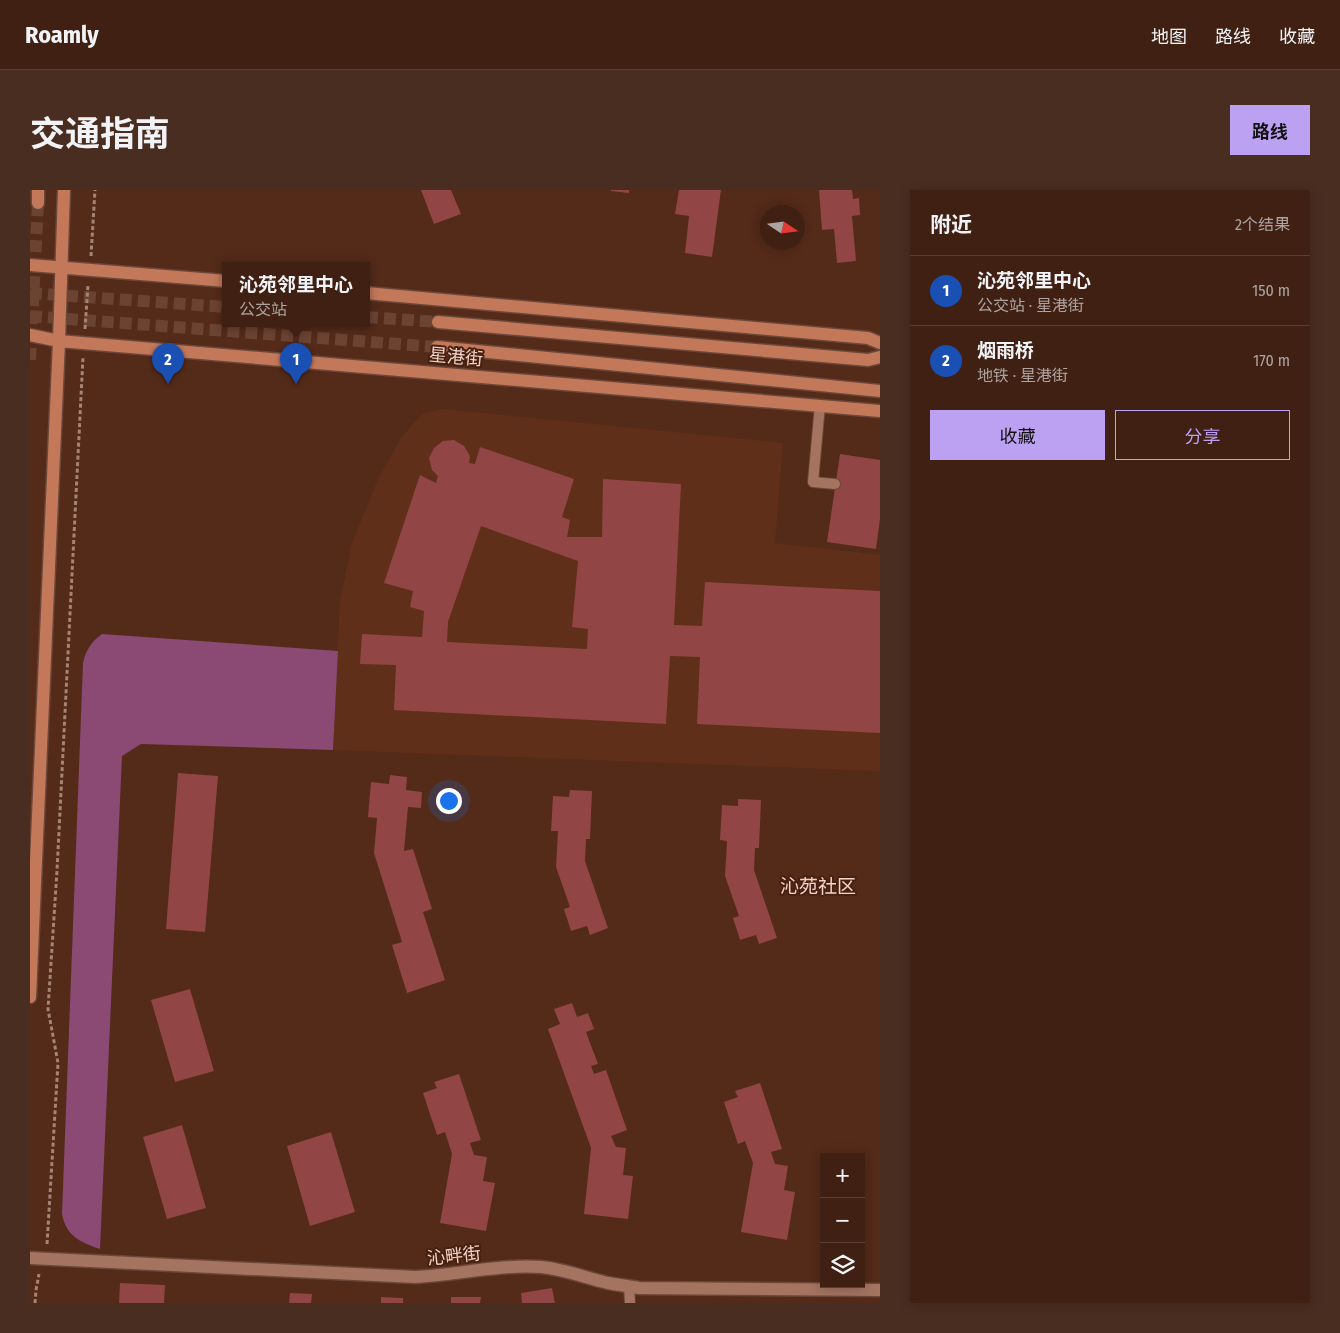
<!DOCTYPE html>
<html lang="zh">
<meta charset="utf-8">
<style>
:root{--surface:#3f2013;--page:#4a2d21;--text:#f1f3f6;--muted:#ada3a0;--line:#583e33;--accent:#bca0f2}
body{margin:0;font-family:"Fira Sans Condensed","Noto Sans SC",sans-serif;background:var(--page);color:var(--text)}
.controls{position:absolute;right:15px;bottom:15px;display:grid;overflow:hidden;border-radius:0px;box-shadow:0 2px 12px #0003}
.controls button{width:45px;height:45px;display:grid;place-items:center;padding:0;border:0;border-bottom:1px solid var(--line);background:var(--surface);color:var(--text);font:25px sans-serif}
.compass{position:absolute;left:730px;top:15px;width:45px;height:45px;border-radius:50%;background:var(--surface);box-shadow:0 2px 12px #0003;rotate:103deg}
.you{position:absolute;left:418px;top:610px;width:18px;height:18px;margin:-12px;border:4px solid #fff;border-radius:50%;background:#1a73e8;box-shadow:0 0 0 8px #1a73e833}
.badge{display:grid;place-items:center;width:32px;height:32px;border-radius:50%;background:var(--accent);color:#fff;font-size:16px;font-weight:700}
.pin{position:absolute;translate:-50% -41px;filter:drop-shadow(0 1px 2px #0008)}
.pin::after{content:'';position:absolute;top:26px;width:18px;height:15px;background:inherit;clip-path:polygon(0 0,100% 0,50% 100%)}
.popup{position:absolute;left:192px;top:72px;width:148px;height:65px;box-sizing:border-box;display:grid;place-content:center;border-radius:0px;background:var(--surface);filter:drop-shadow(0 1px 4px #0005);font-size:16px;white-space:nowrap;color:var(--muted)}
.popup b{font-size:19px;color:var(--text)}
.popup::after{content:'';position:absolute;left:50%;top:100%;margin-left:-10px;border:10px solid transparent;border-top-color:var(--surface)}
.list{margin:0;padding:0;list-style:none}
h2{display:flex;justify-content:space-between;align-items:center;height:65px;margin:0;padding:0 20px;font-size:21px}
h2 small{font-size:16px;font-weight:400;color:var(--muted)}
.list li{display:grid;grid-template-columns:32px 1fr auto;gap:15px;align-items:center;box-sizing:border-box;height:70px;padding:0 20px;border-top:1px solid var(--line)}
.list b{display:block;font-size:19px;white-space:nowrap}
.list p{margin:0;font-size:16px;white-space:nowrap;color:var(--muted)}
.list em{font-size:16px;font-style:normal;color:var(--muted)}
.actions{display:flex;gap:10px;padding:15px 20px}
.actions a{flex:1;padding:11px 0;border:1px solid var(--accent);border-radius:0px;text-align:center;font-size:18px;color:var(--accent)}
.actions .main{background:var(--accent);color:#111}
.icon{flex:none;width:28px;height:28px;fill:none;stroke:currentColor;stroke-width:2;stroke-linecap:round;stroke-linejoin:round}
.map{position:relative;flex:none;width:850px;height:1113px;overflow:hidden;border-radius:0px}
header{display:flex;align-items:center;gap:30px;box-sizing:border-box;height:70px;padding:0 25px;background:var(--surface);border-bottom:1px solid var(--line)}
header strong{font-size:24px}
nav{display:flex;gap:28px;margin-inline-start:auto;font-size:18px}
.intro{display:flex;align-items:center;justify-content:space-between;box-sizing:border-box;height:120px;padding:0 30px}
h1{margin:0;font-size:35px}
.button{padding:12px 22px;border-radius:0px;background:var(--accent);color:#111;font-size:18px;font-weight:700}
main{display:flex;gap:30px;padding:0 30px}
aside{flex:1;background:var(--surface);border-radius:0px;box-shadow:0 2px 12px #0003}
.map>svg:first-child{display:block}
</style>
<header>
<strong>Roamly</strong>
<nav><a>地图</a><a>路线</a><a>收藏</a></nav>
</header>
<div class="intro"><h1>交通指南</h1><a class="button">路线</a></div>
<main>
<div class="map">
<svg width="850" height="1113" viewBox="0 0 850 1113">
<rect width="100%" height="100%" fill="#542a19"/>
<!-- built -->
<path fill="#602f1a" d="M413,219L753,253L745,353L850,365V581L303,560L310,411L322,353L348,289L371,248L392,224Z"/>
<!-- forest -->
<path fill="#8b4a73" d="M72,444L308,461L303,560L111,554L92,566L70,1059C50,1052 36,1046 32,1024L53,473C56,460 61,452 72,444Z"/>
<!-- building -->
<path fill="#914544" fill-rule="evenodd" d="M391,0H421L431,24L404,34Z
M581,0H599V3L581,1Z
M649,0H691L682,67L655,63L659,26L645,24Z
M789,0H822L823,9L829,8L830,25L822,26L826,71L807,73L804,39L792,40Z
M424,250L434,256L440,266L439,273L445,274L450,257L544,289L532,327L540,330L537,347H572L573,289L651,294L644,435L672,436L675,392L850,401V543L667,534L670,467L640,466L636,534L364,520L366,475L330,474L332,444L392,447L394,421L380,417L383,401L354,393L390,285L406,293L408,286L402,280L399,268L404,258L413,251ZM451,336L548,371L542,437L558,439L557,459L417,452L418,432Z
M810,264L850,270V329L846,359L797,352Z
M148,583L188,586L175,742L136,739Z
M360,585L377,587L376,600L392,602L391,618L378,617L374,661L383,659L402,719L393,722L415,790L377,803L362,755L372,752L344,663L347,628L338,627L341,592L359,594Z
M540,600L562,601L560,649H556L555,671L578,738L560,745L557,736L541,741L534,719L540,717L526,677L528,641H521L523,606L539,607Z
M708,609L731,610L729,658H725L724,680L747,748L729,754L726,745L710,750L703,728L709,726L695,686L697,651L690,650L692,615L708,616Z
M160,799L184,881L145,892L121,810Z
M542,813L547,827L558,823L564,839L556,842L568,874L561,876L564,884L576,880L597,940L581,946L586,957L596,958L593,985L603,986L598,1029L554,1024L561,958L518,839L530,834L524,819Z
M429,884L451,950L440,953L444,965L457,967L453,991L465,993L456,1041L410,1033L422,964L415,942L407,945L393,903L407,898L404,892Z
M730,893L752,959L741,962L745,974L758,976L754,1000L765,1002L757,1050L711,1042L723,973L715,951L708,954L694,912L708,907L705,901Z
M152,935L176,1018L137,1029L113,947Z
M301,942L325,1022L280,1036L257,956Z
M90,1093L135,1095L134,1113H89Z
M522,1098L525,1113H492L491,1103Z
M260,1103L282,1104L281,1113H259Z
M351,1107L373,1108V1113H351Z
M421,1107H451L450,1113H421Z"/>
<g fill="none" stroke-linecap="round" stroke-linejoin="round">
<!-- primary-tunnel -->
<path stroke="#6b4333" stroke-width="12" stroke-dasharray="12 6" stroke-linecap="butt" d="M0,103L196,117
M0,126L407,157
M336,127L408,132
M0,170L8,13"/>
<!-- lane casing -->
<g stroke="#6b4739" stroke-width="12">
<path id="lane" d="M790,215L783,292L805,294
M599,1096L600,1113"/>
</g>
<!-- street casing -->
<g stroke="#6b4739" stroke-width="15">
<path id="street" d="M0,1068L385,1087C427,1085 470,1074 511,1077C534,1079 556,1088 578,1093C588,1095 599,1096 609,1098L850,1100"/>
</g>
<!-- primary casing -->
<g stroke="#6b4739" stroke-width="15">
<path id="primary" d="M8,13V0
M0,75L196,91
M336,103L838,148L850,153
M408,132L838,170L850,167
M0,145L29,151L850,221
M407,157L850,201
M0,807L29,151L34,0"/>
</g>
<!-- path -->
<path stroke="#a58375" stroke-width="3" stroke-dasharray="4 2.5" stroke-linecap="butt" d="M61,66L65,0
M55,139L58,95
M17,1054L28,873L18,819L27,681L53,167
M5,1113L6,1100L9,1084"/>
<!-- lane -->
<use href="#lane" stroke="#a57461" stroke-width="10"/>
<!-- street -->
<use href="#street" stroke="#a57461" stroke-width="12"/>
<!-- primary -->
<use href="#primary" stroke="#c27859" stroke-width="12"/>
</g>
<g text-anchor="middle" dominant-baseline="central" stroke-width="4" stroke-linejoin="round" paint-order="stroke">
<!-- street labels -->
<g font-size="18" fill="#efd3c9" stroke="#49200f">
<text transform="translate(426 167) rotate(5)">星港街</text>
<text transform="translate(424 1066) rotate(-6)">沁畔街</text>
</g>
<!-- neighbourhood labels -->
<g font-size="19" fill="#efd3c9" stroke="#49200f">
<text x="788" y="696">沁苑社区</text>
</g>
</g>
</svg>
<div class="controls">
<button>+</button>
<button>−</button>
<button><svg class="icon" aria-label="layers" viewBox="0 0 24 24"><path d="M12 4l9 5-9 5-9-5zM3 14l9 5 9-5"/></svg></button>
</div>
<svg class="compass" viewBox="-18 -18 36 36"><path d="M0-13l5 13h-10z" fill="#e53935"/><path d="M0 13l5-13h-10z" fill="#ada3a0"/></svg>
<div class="you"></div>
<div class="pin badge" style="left:266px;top:194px;background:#1a4fb4">1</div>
<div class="popup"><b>沁苑邻里中心</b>公交站</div>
<div class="pin badge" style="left:138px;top:194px;background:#1a4fb4">2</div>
</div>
<aside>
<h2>附近<small>2个结果</small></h2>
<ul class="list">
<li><span class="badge" style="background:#1a4fb4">1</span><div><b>沁苑邻里中心</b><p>公交站 · 星港街</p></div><em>150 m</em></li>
<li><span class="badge" style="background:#1a4fb4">2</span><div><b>烟雨桥</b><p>地铁 · 星港街</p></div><em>170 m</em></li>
</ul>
<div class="actions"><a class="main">收藏</a><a>分享</a></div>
</aside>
</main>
